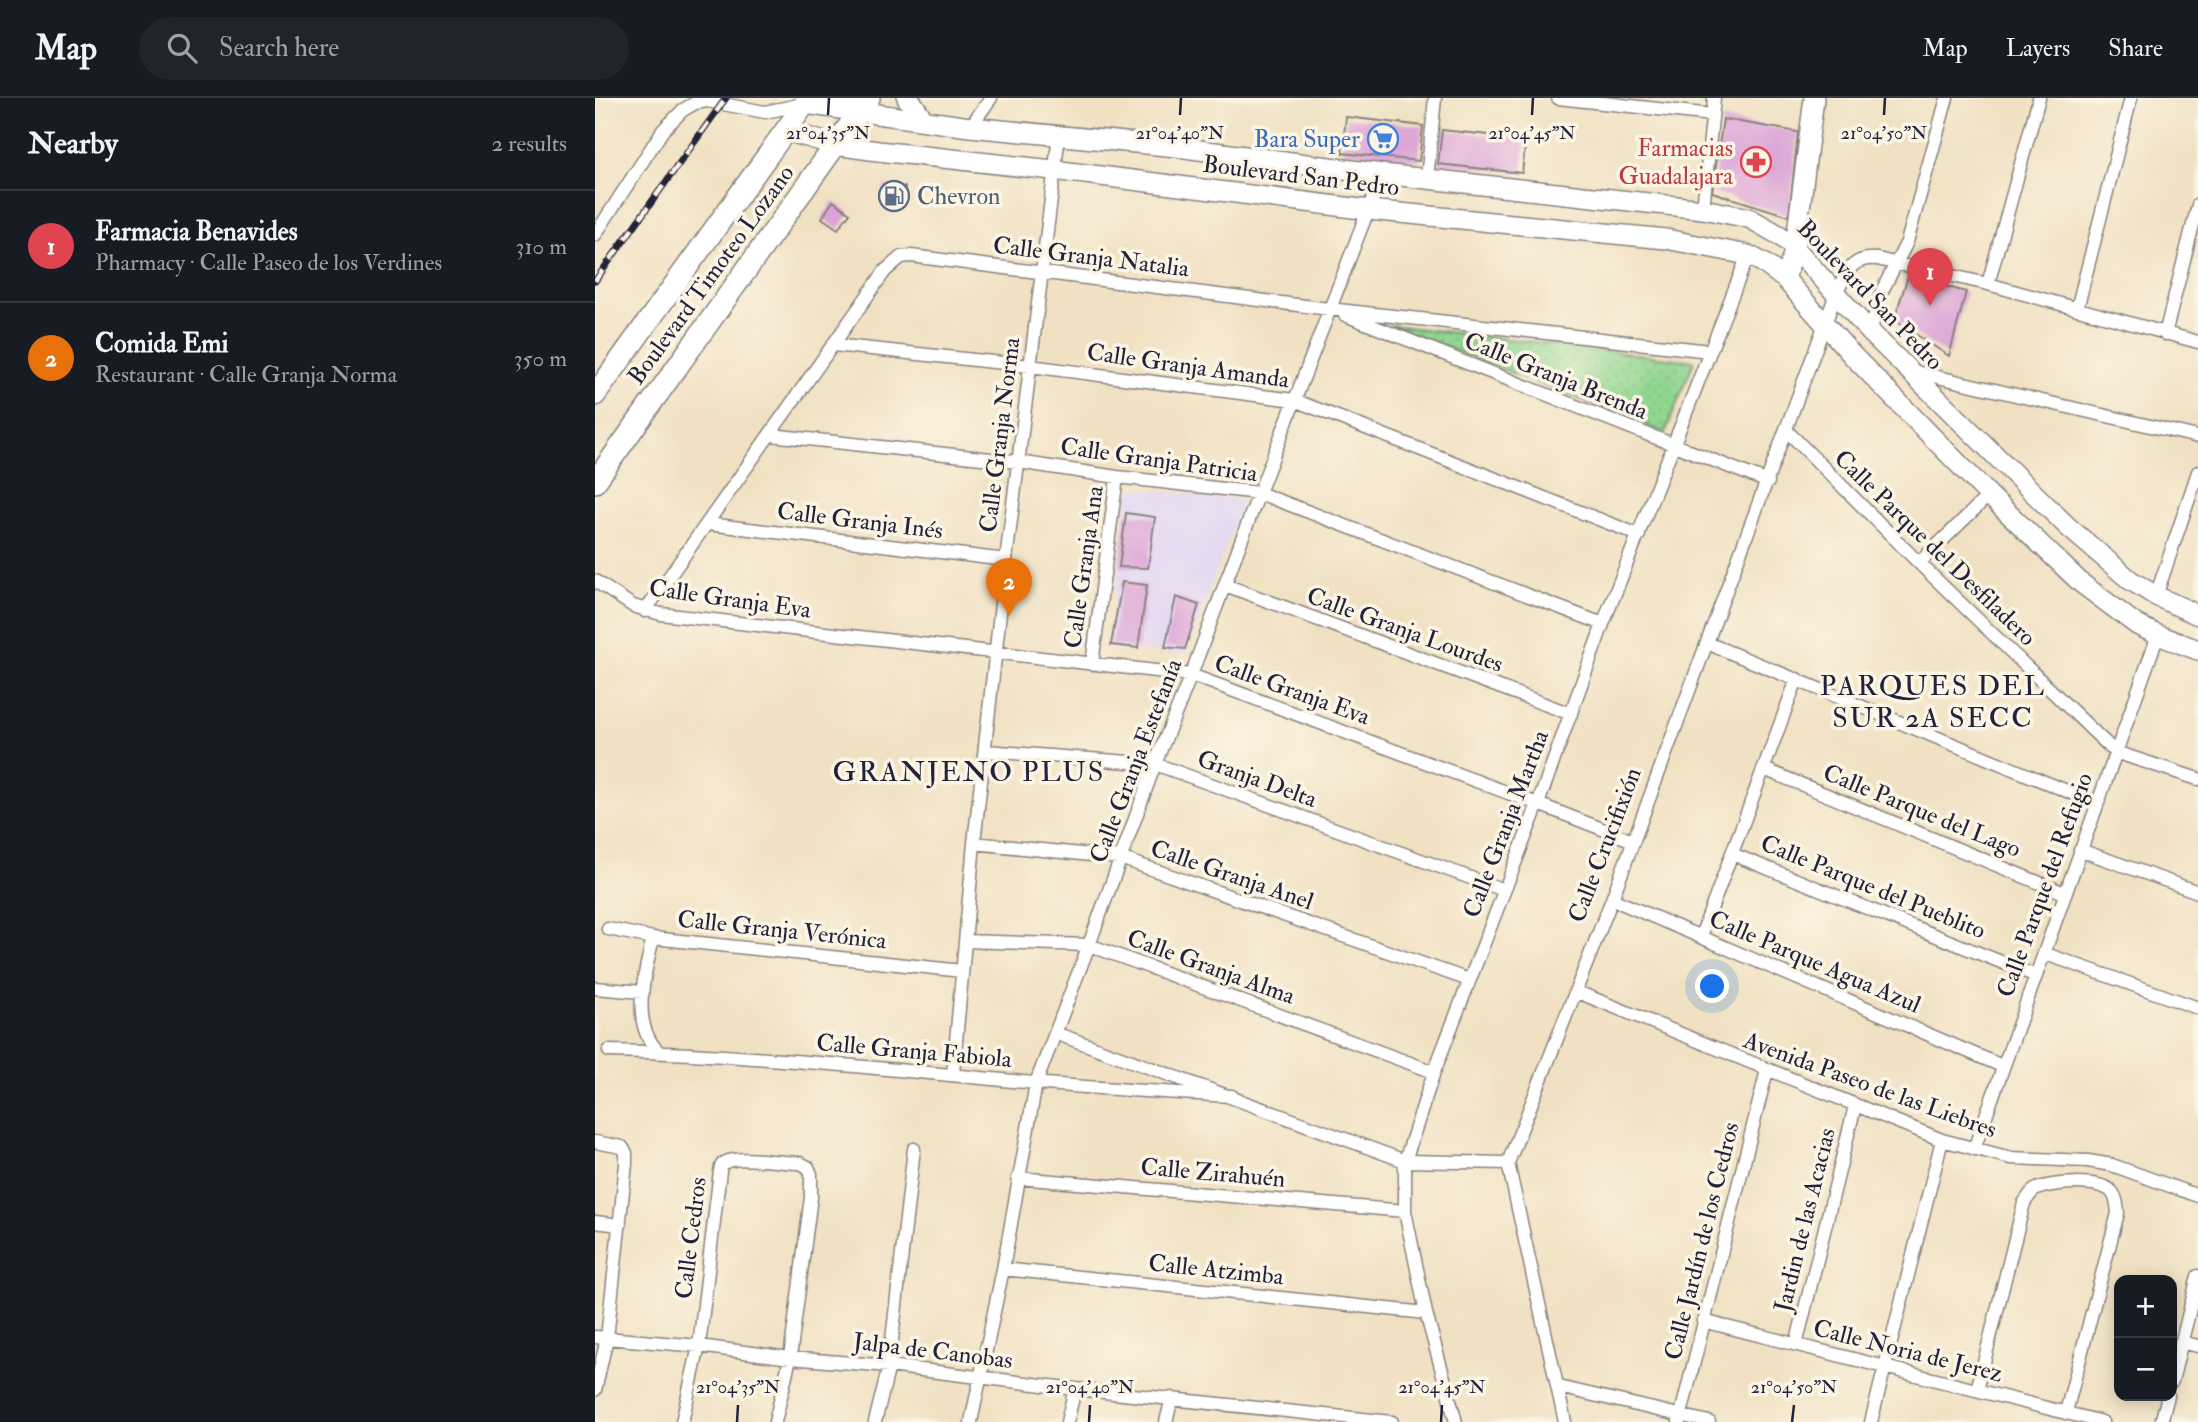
<!DOCTYPE html>
<meta charset="utf-8">
<style>
:root{--surface:#171b24;--page:#20242c;--text:#f1f3f6;--muted:#9ea1a6;--line:#363941;--accent:#7c3aed}
body{margin:0;font-family:"IM FELL Double Pica",serif;background:var(--page);color:var(--text)}
.controls{position:absolute;right:21px;bottom:21px;display:grid;overflow:hidden;border-radius:14px;box-shadow:0 4px 18px #0003}
.controls button{width:63px;height:63px;display:grid;place-items:center;padding:0;border:0;border-bottom:2px solid var(--line);background:var(--surface);color:var(--text);font:35px sans-serif}
.you{position:absolute;left:1118px;top:889px;width:24px;height:24px;margin:-18px;border:5px solid #fff;border-radius:50%;background:#1a73e8;box-shadow:0 0 0 10px #1a73e833}
.badge{display:grid;place-items:center;width:46px;height:46px;border-radius:50%;background:var(--accent);color:#fff;font-size:23px;font-weight:700}
.pin{position:absolute;translate:-50% -58px;filter:drop-shadow(0 2px 4px #0008)}
.pin::after{content:'';position:absolute;top:37px;width:24px;height:21px;background:inherit;clip-path:polygon(0 0,100% 0,50% 100%)}
.list{margin:0;padding:0;list-style:none}
h2{display:flex;justify-content:space-between;align-items:center;height:91px;margin:0;padding:0 28px;font-size:30px}
h2 small{font-size:23px;font-weight:400;color:var(--muted)}
.list li{display:grid;grid-template-columns:46px 1fr auto;gap:21px;align-items:center;box-sizing:border-box;height:112px;padding:0 28px;border-top:2px solid var(--line)}
.list b{display:block;font-size:26px;white-space:nowrap}
.list p{margin:0;font-size:23px;white-space:nowrap;color:var(--muted)}
.list em{font-size:23px;font-style:normal;color:var(--muted)}
.icon{flex:none;width:38px;height:38px;fill:none;stroke:currentColor;stroke-width:2;stroke-linecap:round;stroke-linejoin:round}
.map{position:relative;flex:none;width:1603px;height:1324px;overflow:hidden}
header{display:flex;align-items:center;gap:42px;box-sizing:border-box;height:98px;padding:0 35px;background:var(--surface);border-bottom:2px solid var(--line)}
header strong{font-size:33px}
nav{display:flex;gap:38px;margin-inline-start:auto;font-size:24px}
.search{width:490px;height:63px;background:var(--page);display:flex;align-items:center;gap:18px;box-sizing:border-box;padding:0 24px;border-radius:38px;color:var(--muted);font-size:26px}
main{display:flex}
aside{flex:1;background:var(--surface)}
.map>svg:first-child{display:block}
</style>
<header>
<strong>Map</strong>
<div class="search"><svg class="icon" aria-label="search" viewBox="0 0 24 24"><circle cx="10" cy="10" r="6"/><path d="M15 15l6 6"/></svg>Search here</div>
<nav><a>Map</a><a>Layers</a><a>Share</a></nav>
</header>
<main>
<aside>
<h2>Nearby<small>2 results</small></h2>
<ul class="list">
<li><span class="badge" style="background:#e0444e">1</span><div><b>Farmacia Benavides</b><p>Pharmacy · Calle Paseo de los Verdines</p></div><em>310 m</em></li>
<li><span class="badge" style="background:#e8710a">2</span><div><b>Comida Emi</b><p>Restaurant · Calle Granja Norma</p></div><em>350 m</em></li>
</ul>
</aside>
<div class="map">
<svg width="1603" height="1324" viewBox="0 0 1603 1324">
<defs>
<pattern id="grass-dots" width="8" height="8" patternUnits="userSpaceOnUse" patternTransform="scale(1.75)"><rect width="8" height="8" fill="#90d68f"/><path d="M2 2h.1M6 6h.1" fill="none" stroke="#7cb77c" stroke-width="1.8" stroke-linecap="round"/></pattern>
</defs>
<rect width="100%" height="100%" fill="#fcf5e5"/>
<filter id="ink" filterUnits="userSpaceOnUse"><feTurbulence type="fractalNoise" baseFrequency=".0143" numOctaves="2"/><feDisplacementMap in="SourceGraphic" scale="14" xChannelSelector="R" yChannelSelector="G"/><feConvolveMatrix kernelMatrix="1 2 1 2 8 2 1 2 1" color-interpolation-filters="sRGB"/></filter>
<filter id="wash" filterUnits="userSpaceOnUse"><feTurbulence type="fractalNoise" baseFrequency=".00686" numOctaves="4" result="noise"/><feDisplacementMap in="SourceGraphic" scale="28" xChannelSelector="R" yChannelSelector="G"/><feGaussianBlur stdDeviation="1.57" result="paint"/><feColorMatrix in="noise" values="0 0 0 0 0 0 0 0 0 0 0 0 0 0 0 0 0 1.4 0 .05"/><feComposite in="paint" operator="in"/></filter>
<g filter="url(#wash)">
<rect width="100%" height="100%" fill="#f0e1c2"/>
<!-- built -->
<path fill="#e1d4f4" d="M534,390L648,402L591,556L513,551Z"/>
<!-- grass -->
<path fill="url(#grass-dots)" stroke="#597c65" stroke-width="2" d="M794,227L1099,263L1070,335Z"/>
<g id="blocks">
<!-- building -->
<path fill="#dba3d7" d="M751,19L828,28L824,63L747,55Z
M1128,21L1203,34L1194,118L1117,94Z
M847,32L931,41L927,75L843,66Z
M289,87L310,89L309,108L288,107Z
M238,103L255,115L243,131L227,120Z
M1313,178L1371,194L1354,258L1299,222Z
M531,415L560,419L553,470L524,469Z
M527,484L552,487L543,550L516,547Z
M581,499L604,507L590,551L570,549Z"/>
</g>
</g>
<g filter="url(#ink)">
<use href="#blocks" fill-opacity="0" stroke="#89827e" stroke-width="2"/>
<g fill="none" stroke-linecap="round" stroke-linejoin="round">
<!-- street casing -->
<g stroke="#89827e" stroke-width="15">
<path id="street" d="M963,0L1117,17
M375,29L396,0
M832,81L840,0
M1108,111L1119,0
M0,137L68,32L88,12L100,5L112,3L170,14L209,6
M1393,186L1444,0
M1482,211L1536,0
M750,217L1173,384
M1275,234L1287,193L1312,144L1352,0
M1570,236L1603,107
M239,247L435,268L699,302L1044,437
M1317,273L1603,339
M1192,333L1324,465L1520,654L1603,681
M176,337L423,364L522,379L664,395L1008,526
M113,426L411,462
M1324,465L1394,397
M0,483L38,508L66,516L596,577L943,706L1038,743
M630,487L976,616
M1561,498L1603,374
M50,513L290,173L306,159L316,158L734,211L1115,253
M1112,545L1501,705
M497,566L522,379
M391,653L560,666L909,792
M1169,671L1469,795
M379,745L525,760L874,882
M1485,752L1603,794
M1137,756L1441,878
M1017,801L1407,968
M13,831L58,840
M1106,838L1202,581
M370,843L494,847L839,974
M1451,856L1603,910
M0,890L47,894
M980,893L1347,1042L1416,1060L1493,1063L1517,1067L1603,1098
M460,935L810,1063L913,1065
M14,953C156,956 298,972 440,985C505,991 571,994 637,998
M64,954C34,926 50,875 58,840L367,873
M358,976L379,745L411,462L464,37
M0,1044L27,1049L31,1055V1066L12,1240L0,1292
M1379,1051L1563,537
M423,1080L810,1113
M0,1124L25,1127
M408,1171L831,1215
M1108,1223L1507,1324
M0,1239L104,1248L195,1260L294,1268L480,1291L797,1324
M1586,1244L1603,1248
M1201,1247L1260,1008
M1577,1283L1603,1178
M964,1289L1114,1324
M1382,1292L1429,1105C1433,1100 1435,1095 1440,1092C1454,1084 1506,1081 1517,1094C1522,1100 1522,1107 1523,1115L1471,1314
M87,1324L104,1248L125,1073C126,1069 126,1066 131,1064C142,1057 190,1065 205,1065L213,1069L216,1076V1099L195,1260L180,1324
M280,1324L294,1268L319,1051
M376,1324L408,1171L441,985L494,847L560,666L596,577L664,395L787,76
M472,1324L480,1291
M571,1324L577,1300
M861,1324L831,1215L810,1113V1063L839,974L943,706L1008,526L1153,157
M970,1324L913,1065L1017,801L1241,196C1252,175 1255,159 1282,161L1393,186L1603,244
M1084,1324L1172,972
M1276,1324L1347,1042
M1566,1324L1573,1298"/>
</g>
<!-- secondary casing -->
<g stroke="#89827e" stroke-width="22">
<path id="secondary" d="M210,6L375,29L582,49L787,76L1108,111L1154,120L1184,137L1200,150L1275,234L1472,428L1535,482L1561,498L1603,517
M191,33L240,47L283,53L458,72L774,112L1071,141L1153,157L1167,164L1190,181L1258,258L1394,397L1486,485L1542,527L1563,537L1603,552
M1190,181L1200,150L1219,0"/>
</g>
<!-- primary casing -->
<g stroke="#89827e" stroke-width="24">
<path id="primary" d="M313,0L327,21
M0,297L214,0
M0,384L274,0"/>
</g>
<!-- street -->
<use href="#street" stroke="#fff" stroke-width="12"/>
<!-- secondary -->
<use href="#secondary" stroke="#fff" stroke-width="19"/>
<!-- primary -->
<use href="#primary" stroke="#fff" stroke-width="21"/>
<!-- rail casing -->
<g stroke="#22223b" stroke-width="7">
<path id="rail" d="M0,183L131,0"/>
</g>
<!-- rail -->
<use href="#rail" stroke="#fcf5e5" stroke-width="4.5" stroke-dasharray="13" stroke-linecap="butt"/>
</g>
</g>
<!-- ticks -->
<path fill="none" stroke="#22223b" stroke-width="2.5" d="M233,17L234,0M585,17L586,0M937,17L938,0M1289,17L1290,0M142,1324L143,1307M494,1324L495,1307M846,1324L847,1307M1197,1324L1199,1307"/>
<!-- icons -->
<defs>
<g id="supermarket-ring" transform="scale(1.575)"><circle r="9.5" fill="#fcf5e5" stroke="#3f7fe0" stroke-width="1.5"/><path d="M-6-5.5h2.5l.6 2H6L4.5 2H-2.5L-4.4-4H-6ZM-1.5 3.2a1.3 1.3 0 1 0 .1 0ZM3 3.2a1.3 1.3 0 1 0 .1 0Z" fill="#3f7fe0"/></g>
<g id="pharmacy-ring" transform="scale(1.575)"><circle r="9.5" fill="#fcf5e5" stroke="#e0444e" stroke-width="1.5"/><path d="M-2-6h4v4h4v4h-4v4h-4v-4h-4v-4h4Z" fill="#e0444e"/></g>
<g id="fuel-ring" transform="scale(1.575)"><circle r="9.5" fill="#fcf5e5" stroke="#5c6f8a" stroke-width="1.5"/><path d="M-5.5-6h7V0h2V4h1.3V-2.5L3-4.5l.8-.8L6-3V5H2.5V1h-1V6h-7ZM-4.2-4.7v3.2H.2V-4.7Z" fill="#5c6f8a"/></g>
</defs>
<g fill-rule="evenodd">
<use href="#supermarket-ring" x="788" y="41"/>
<use href="#pharmacy-ring" x="1161" y="64"/>
<use href="#fuel-ring" x="299" y="98"/>
</g>
<g text-anchor="middle" dominant-baseline="central" stroke-width="7" stroke-linejoin="round" paint-order="stroke">
<!-- shop labels -->
<g font-size="24" fill="#366cbe" stroke="#fcf5e5" text-anchor="end">
<text x="765" y="41">Bara Super</text>
</g>
<!-- health labels -->
<g font-size="24" fill="#be3a42" stroke="#fcf5e5" text-anchor="end">
<text x="1138" y="50">Farmacias<tspan x="1138" dy="28">Guadalajara</tspan></text>
</g>
<!-- street labels -->
<g font-size="24" fill="#22223b" stroke="#fcf5e5">
<text transform="translate(706 78) rotate(7)">Boulevard San Pedro</text>
<text transform="translate(496 159) rotate(7)">Calle Granja Natalia</text>
<text transform="translate(116 177) rotate(-54)">Boulevard Timoteo Lozano</text>
<text transform="translate(1275 197) rotate(46)">Boulevard San Pedro</text>
<text transform="translate(593 268) rotate(8)">Calle Granja Amanda</text>
<text transform="translate(961 278) rotate(22)">Calle Granja Brenda</text>
<text transform="translate(405 337) rotate(-83)">Calle Granja Norma</text>
<text transform="translate(564 362) rotate(8)">Calle Granja Patricia</text>
<text transform="translate(265 423) rotate(7)">Calle Granja Inés</text>
<text transform="translate(1340 450) rotate(44)">Calle Parque del Desfiladero</text>
<text transform="translate(489 469) rotate(-82)">Calle Granja Ana</text>
<text transform="translate(135 501) rotate(8)">Calle Granja Eva</text>
<text transform="translate(810 532) rotate(20)">Calle Granja Lourdes</text>
<text transform="translate(697 592) rotate(20)">Calle Granja Eva</text>
<text transform="translate(541 663) rotate(-69)">Calle Granja Estefanía</text>
<text transform="translate(662 681) rotate(20)">Granja Delta</text>
<text transform="translate(1327 713) rotate(22)">Calle Parque del Lago</text>
<text transform="translate(911 726) rotate(-69)">Calle Granja Martha</text>
<text transform="translate(1010 747) rotate(-69)">Calle Crucifixión</text>
<text transform="translate(637 777) rotate(19)">Calle Granja Anel</text>
<text transform="translate(1450 787) rotate(-70)">Calle Parque del Refugio</text>
<text transform="translate(1278 789) rotate(22)">Calle Parque del Pueblito</text>
<text transform="translate(187 832) rotate(6)">Calle Granja Verónica</text>
<text transform="translate(1220 864) rotate(23)">Calle Parque Agua Azul</text>
<text transform="translate(616 869) rotate(20)">Calle Granja Alma</text>
<text transform="translate(319 953) rotate(5)">Calle Granja Fabiola</text>
<text transform="translate(1275 987) rotate(20)">Avenida Paseo de las Liebres</text>
<text transform="translate(618 1075) rotate(5)">Calle Zirahuén</text>
<text transform="translate(1210 1122) rotate(-76)">Jardin de las Acacias</text>
<text transform="translate(96 1140) rotate(-83)">Calle Cedros</text>
<text transform="translate(1107 1143) rotate(-76)">Calle Jardín de los Cedros</text>
<text transform="translate(621 1172) rotate(6)">Calle Atzimba</text>
<text transform="translate(338 1253) rotate(7)">Jalpa de Canobas</text>
<text transform="translate(1313 1253) rotate(14)">Calle Noria de Jerez</text>
</g>
<!-- service labels -->
<g font-size="24" fill="#4e5e75" stroke="#fcf5e5" text-anchor="start">
<text x="322" y="98">Chevron</text>
</g>
<!-- quarter labels -->
<g font-size="28" letter-spacing="2" fill="#22223b" stroke="#fcf5e5">
<text x="1338" y="588">PARQUES DEL<tspan x="1338" dy="32">SUR 2A SECC</tspan></text>
<text x="374" y="674">GRANJENO PLUS</text>
</g>
</g>
<g font-size="18" text-anchor="middle" fill="#22223b" stroke="#fcf5e5" stroke-width="7" stroke-linejoin="round" paint-order="stroke">
<text x="233" y="41">21°04'35"N</text>
<text x="585" y="41">21°04'40"N</text>
<text x="937" y="41">21°04'45"N</text>
<text x="1289" y="41">21°04'50"N</text>
<text x="143" y="1295">21°04'35"N</text>
<text x="495" y="1295">21°04'40"N</text>
<text x="847" y="1295">21°04'45"N</text>
<text x="1199" y="1295">21°04'50"N</text>
</g>
</svg>
<div class="controls">
<button>+</button>
<button>−</button>
</div>
<div class="you"></div>
<div class="pin badge" style="left:1335px;top:208px;background:#e0444e">1</div>
<div class="pin badge" style="left:414px;top:518px;background:#e8710a">2</div>
</div>
</main>
